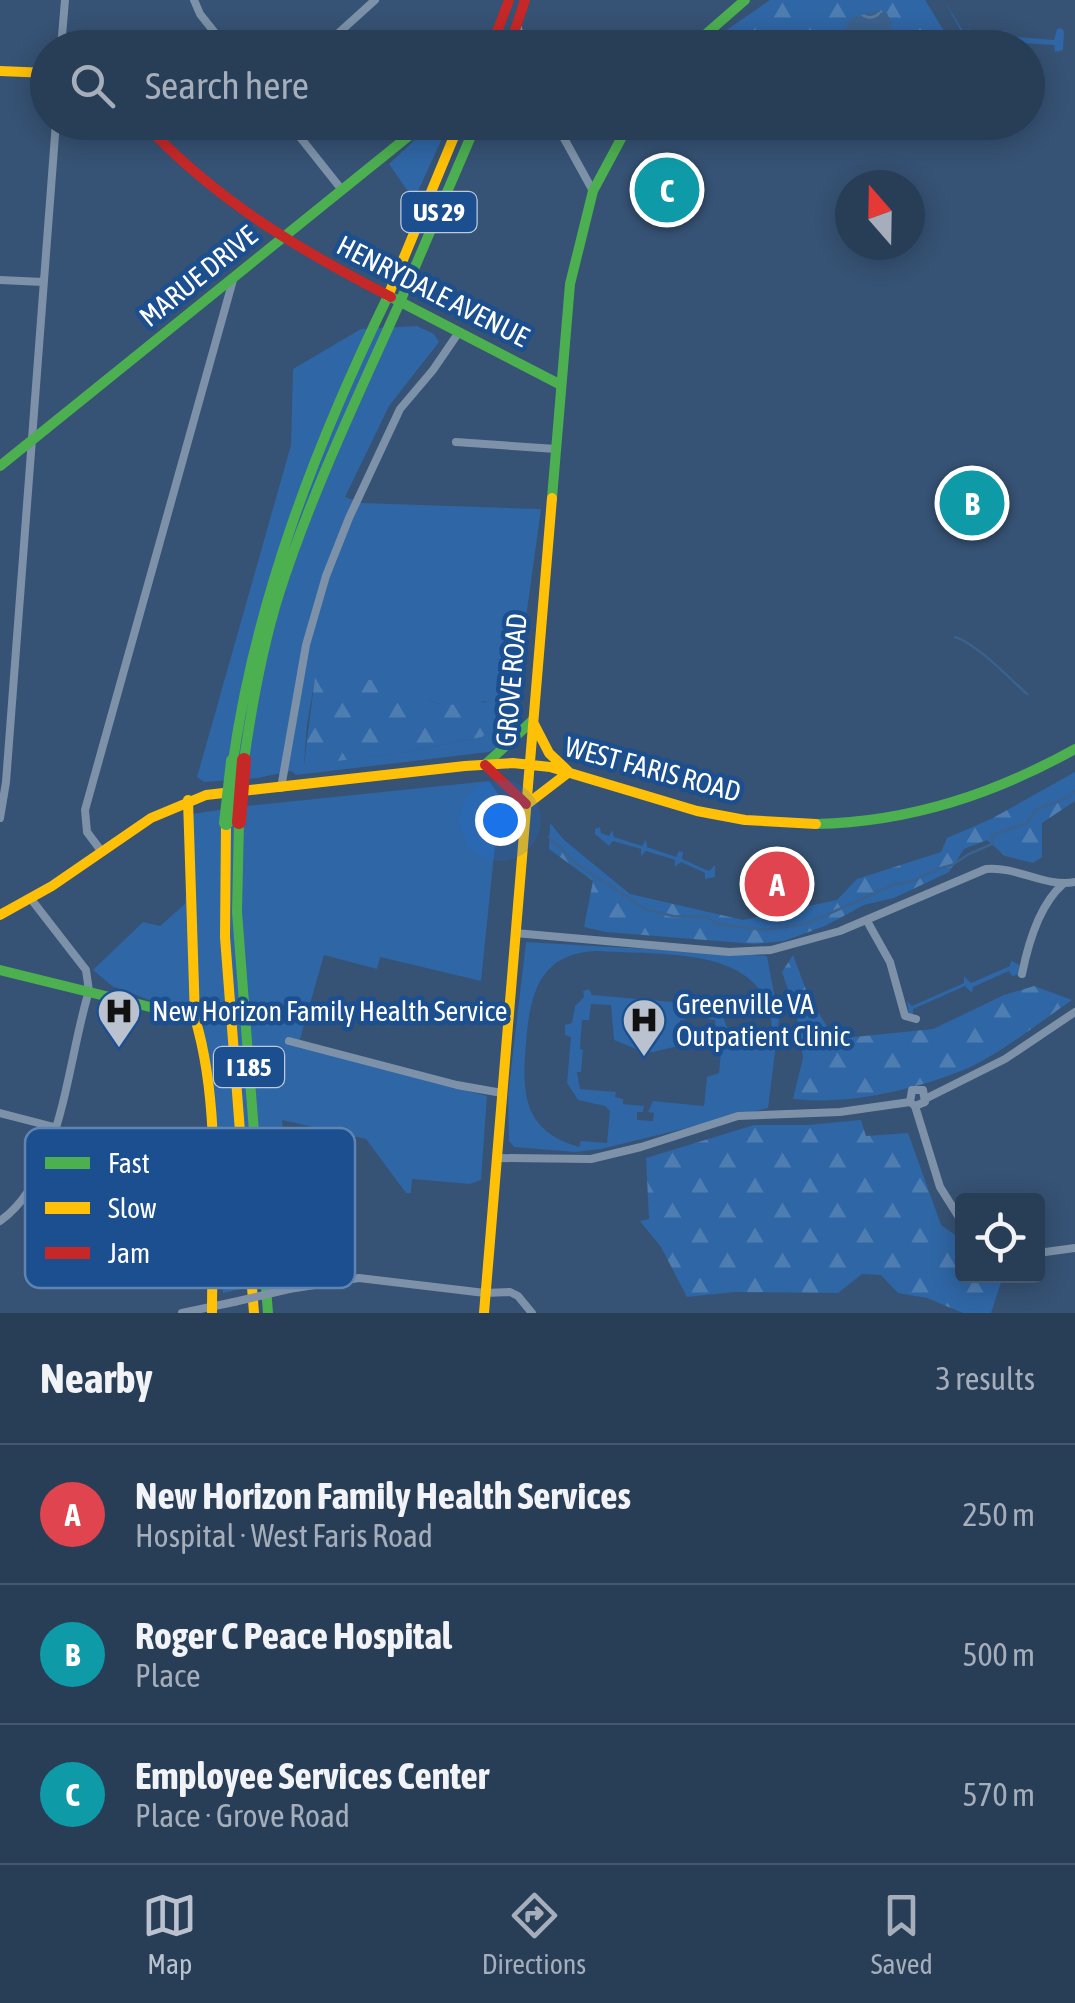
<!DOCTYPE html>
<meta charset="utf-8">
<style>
:root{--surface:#283e57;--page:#30455d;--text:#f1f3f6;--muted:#a5aeba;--line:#44576d;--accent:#b9c2ce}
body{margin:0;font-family:"Asap Condensed",sans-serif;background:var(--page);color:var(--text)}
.controls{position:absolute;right:30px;bottom:30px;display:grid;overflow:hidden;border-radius:10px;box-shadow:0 5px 25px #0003}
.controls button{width:90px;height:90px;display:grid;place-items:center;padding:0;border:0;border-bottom:2px solid var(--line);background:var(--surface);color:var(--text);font:50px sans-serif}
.compass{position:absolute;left:835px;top:170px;width:90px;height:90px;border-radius:50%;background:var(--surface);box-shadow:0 5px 25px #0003;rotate:340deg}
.you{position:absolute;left:500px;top:820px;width:35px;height:35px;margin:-25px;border:8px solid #fff;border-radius:50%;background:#1a73e8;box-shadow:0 0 0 15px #1a73e833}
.badge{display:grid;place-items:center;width:65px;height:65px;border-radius:50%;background:var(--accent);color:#fff;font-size:32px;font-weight:700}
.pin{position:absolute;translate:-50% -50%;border:5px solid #fff;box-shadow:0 2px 10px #0006}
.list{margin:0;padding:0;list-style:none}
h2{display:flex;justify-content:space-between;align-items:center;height:130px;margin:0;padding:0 40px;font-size:42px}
h2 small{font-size:32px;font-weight:400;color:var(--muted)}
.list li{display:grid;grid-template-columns:65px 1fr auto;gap:30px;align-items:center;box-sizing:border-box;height:140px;padding:0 40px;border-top:2px solid var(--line)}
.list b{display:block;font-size:38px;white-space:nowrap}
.list p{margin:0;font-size:32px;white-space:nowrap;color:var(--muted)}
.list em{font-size:32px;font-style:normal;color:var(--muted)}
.icon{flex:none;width:55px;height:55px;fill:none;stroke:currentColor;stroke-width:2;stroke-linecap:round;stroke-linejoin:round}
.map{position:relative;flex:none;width:1075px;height:1313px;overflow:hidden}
.search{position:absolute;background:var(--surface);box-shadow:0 5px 25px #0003;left:30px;right:30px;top:30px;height:110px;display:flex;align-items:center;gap:25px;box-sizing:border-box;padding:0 35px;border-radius:55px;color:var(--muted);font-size:38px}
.sheet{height:550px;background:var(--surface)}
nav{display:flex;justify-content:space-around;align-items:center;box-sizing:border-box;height:140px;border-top:2px solid var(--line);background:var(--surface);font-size:28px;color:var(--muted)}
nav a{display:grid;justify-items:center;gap:5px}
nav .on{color:var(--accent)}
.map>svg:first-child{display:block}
</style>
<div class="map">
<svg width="1075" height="1313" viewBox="0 0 1075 1313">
<defs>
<pattern id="forest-firs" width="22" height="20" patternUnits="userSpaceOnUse" patternTransform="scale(2.5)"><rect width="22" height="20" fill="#2f66a5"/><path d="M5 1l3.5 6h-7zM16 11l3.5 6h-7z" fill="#4e7db2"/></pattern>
<pattern id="water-waves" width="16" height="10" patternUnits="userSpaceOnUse" patternTransform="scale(2.5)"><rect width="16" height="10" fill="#3b618d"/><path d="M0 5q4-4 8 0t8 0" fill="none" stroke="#58799e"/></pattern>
</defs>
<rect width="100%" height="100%" fill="#365274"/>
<!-- green -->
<path fill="#2f66a5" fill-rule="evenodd" d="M944,0L963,31L969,29L971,34L1003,36L1005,30L1007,36L1054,40L1057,29L1061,28L1064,31L1063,50L1055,52L1054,45L1006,42L1003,47V41L966,38L965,44H961L958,39L963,35Z
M433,123H449L414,200L389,164Z
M417,326L434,334L439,342L389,406L345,497L362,503L541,509L510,733L503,743L489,752L296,775L291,771L258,778L204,782L197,777L291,445L293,369L361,329ZM315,678L419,697L452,708L486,701L482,737L395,754L304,764L307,725Z
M489,781L500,797L481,981L380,957L377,969L324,955L298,1046L487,1096L481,1180L470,1184L412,1179L411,1193H406L366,1139L282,1120L296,1277L223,1293L203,1020L112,986L93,970L143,922L160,926L185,904L192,814L246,806Z
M600,827L601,833L609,836L612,830L614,837L642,846L646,840L647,847L676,857L679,851L683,852L682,859L709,871L715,865V877L705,879V873L681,862L675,867V860L646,851L641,856V849L613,841L609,846L595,834V829Z
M526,942L767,956L779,1020L768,1108L601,1149L575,1152L514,1147L509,1141L508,1095ZM597,951C661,956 772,943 772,1033L728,1030L723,1017L729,1013L724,1008L719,1012L707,1005L592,995L589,989L583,991L584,997L575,1006L572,1023L565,1025V1035L571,1037L567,1083L578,1100L605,1106L610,1111L607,1143L581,1141L579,1147C522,1131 522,1092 526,1043C530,994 539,953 597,951ZM591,1004L611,1005L614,1040L641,1051V1024L654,1025L649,1052H653L678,1046L680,1020H685L687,1012L707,1014V1019L715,1020L717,1038L722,1040L719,1073L707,1077L704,1106L653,1101L648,1112L654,1113L653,1121L637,1120V1112H643L644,1106L623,1104V1099L615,1097L616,1092L580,1089L577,1072H581L583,1050L580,1049L582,1020H589Z
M1011,961L1020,965L1018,975L1012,976L1009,971L973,987L972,993L965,986L913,1009V1016L909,1014L907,1001L912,1006L964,983V976L971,983L1010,966Z"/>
<!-- forest -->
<path fill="url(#forest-firs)" d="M770,0H925L954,47L724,48L718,36Z
M315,677L405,682C442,721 462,696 504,704L502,716L482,737L395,754L304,765Z
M1075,772V801L1042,823V857L1033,863L1005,856L987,840L964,849L949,872L894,898L864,905L825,926L784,941L755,944L606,932L584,927L593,881L549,849L550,823L564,840L630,894L743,920L837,900L857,879L941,852L947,838L991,819Z
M793,955L809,998L835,1039L933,1029L1004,995L1034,986L1072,1000C1040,1022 995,1058 961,1071C910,1091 847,1105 793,1099L803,1058L797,1016L782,972Z
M861,1120L866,1136L908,1133L941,1225L962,1240V1276H1003L991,1313H963L927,1298L898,1293L881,1275L862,1274L838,1293L734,1292L687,1297L661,1247L640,1221L649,1219L646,1158L754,1125H807Z"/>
<!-- water -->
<path fill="url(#water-waves)" d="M880,10L887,13L892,24L890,34L880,46L848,40L841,32L851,18Z"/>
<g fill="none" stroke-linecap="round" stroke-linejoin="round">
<!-- stream -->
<path stroke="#3b618d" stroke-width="2.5" d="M955,637C977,644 1008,677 1027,694
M549,837L578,865L645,909L673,916L706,917L718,924L765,930L806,924L895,884L913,881L937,869L952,865L969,854L992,844V835L1027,823L1036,810L1070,796L1075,791"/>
<!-- street -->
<path stroke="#7d92a8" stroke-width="8" d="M194,0L200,14L227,48
M518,28L523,48
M61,48L65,0
M322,48L375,0
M288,122L342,190
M555,122L593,191
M0,280L43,282
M456,442L556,449
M281,788L306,645L326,576L349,518L400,409L433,370L459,332
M0,818L6,782L56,122
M102,852L87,832L85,810L233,280
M867,921L890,962L905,1016L916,1019
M515,933L729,952L771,950L840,931L986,869C1017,866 1046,888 1075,882
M1022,974C1028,944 1039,905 1063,884
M289,1041L457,1085L502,1093
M927,1098L1005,1059L1075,1012
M910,1102L912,1090H923L925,1102L915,1106
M915,1106L940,1187L962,1222
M0,1113L54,1127
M497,1158L591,1159L641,1147L738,1116L840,1112L910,1102L915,1106
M0,1221C62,1177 67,1061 89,991L86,970L31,899
M1038,1253L1075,1248
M289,1289L359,1278L485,1293L510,1292L518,1296L532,1313
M182,1313L234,1302"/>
<!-- fast -->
<path stroke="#4caf50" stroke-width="10" d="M690,48L745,0
M391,297L561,385
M400,302L477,122
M0,466L426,122
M552,498L570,284L593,191L630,122
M244,760C252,704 262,648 279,594C311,494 357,398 400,302
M233,761C256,599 317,442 388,296
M486,764L532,721
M239,822L237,912L268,1313
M816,824C910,822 994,794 1075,749
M0,970L195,1018"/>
<!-- slow -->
<path stroke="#ffc107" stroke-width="10" d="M0,71L48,73
M388,296L460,122
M188,800L195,1018C222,1108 212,1219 212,1313
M526,805L569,772L549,753L534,724
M226,823L225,937L254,1313
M0,915L52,886L151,818L206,795L465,766L513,763L550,767L697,811L745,820L816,824
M484,1313L552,498"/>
<!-- jam -->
<path stroke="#c62828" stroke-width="10" d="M491,48L509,0
M509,48L525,0
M143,122C214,199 299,250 391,297
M485,765L526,804"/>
<!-- street-bridge -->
<path stroke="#7d92a8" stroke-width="8" d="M234,1302L289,1289"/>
<!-- fast-bridge -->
<path stroke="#4caf50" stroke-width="14" d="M226,823L233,761"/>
<!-- jam-bridge -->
<path stroke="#c62828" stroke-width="14" d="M239,822L244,760"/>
</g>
<!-- icons -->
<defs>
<g id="hospital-pin" transform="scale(2.25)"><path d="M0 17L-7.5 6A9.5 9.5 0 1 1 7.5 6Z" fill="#b9c2ce" stroke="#1b4f8f"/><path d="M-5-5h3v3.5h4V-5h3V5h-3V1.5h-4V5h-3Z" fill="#111"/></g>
</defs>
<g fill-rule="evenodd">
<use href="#hospital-pin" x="119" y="1011"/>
<use href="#hospital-pin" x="644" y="1020"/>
</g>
<g text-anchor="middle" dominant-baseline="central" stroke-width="9" stroke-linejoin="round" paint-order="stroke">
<!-- shield labels -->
<g fill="#1b4f8f" stroke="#bbcadd" stroke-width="2.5">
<rect x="401.5" y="192" width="75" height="40" rx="8"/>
<rect x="214" y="1047" width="70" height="40" rx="8"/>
</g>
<g font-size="25" font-weight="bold" fill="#fff">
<text x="439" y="212">US 29</text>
<text x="249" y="1067">I 185</text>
</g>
<!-- street labels -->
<g font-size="28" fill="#fff" stroke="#1b4f8f">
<text transform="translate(198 276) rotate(-39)">MARUE DRIVE</text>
<text transform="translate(433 291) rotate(27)">HENRYDALE AVENUE</text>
<text transform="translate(511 680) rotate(-85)">GROVE ROAD</text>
<text transform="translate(653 769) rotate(15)">WEST FARIS ROAD</text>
</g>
<!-- poi labels -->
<g font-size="28" fill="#fff" stroke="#1b4f8f" text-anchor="start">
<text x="676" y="1004">Greenville VA<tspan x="676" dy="32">Outpatient Clinic</tspan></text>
<text x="152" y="1011">New Horizon Family Health Service</text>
</g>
</g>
<!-- legend -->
<rect x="25" y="1128" width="330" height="160" rx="15" fill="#1b4f8f" stroke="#5f84b1" stroke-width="2.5"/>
<rect x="45" y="1157" width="45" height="12" fill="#4caf50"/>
<rect x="45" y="1202" width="45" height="12" fill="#ffc107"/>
<rect x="45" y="1247" width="45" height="12" fill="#c62828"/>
<g font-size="28" fill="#fff">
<text x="108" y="1173">Fast</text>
<text x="108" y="1218">Slow</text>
<text x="108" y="1263">Jam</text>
</g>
</svg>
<div class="controls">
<button><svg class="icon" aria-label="locate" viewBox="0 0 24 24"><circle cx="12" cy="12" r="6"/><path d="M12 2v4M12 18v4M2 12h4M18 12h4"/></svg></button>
</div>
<svg class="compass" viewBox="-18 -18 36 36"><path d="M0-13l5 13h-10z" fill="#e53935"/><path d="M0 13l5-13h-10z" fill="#a5aeba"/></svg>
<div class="you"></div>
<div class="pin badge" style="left:777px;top:884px;background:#e0444e">A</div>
<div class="pin badge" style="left:972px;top:503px;background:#0f9aa8">B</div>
<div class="pin badge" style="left:667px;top:190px;background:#0f9aa8">C</div>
<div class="search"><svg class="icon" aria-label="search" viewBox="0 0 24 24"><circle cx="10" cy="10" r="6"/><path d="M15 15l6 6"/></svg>Search here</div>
</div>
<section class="sheet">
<h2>Nearby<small>3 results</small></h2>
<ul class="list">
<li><span class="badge" style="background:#e0444e">A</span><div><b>New Horizon Family Health Services</b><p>Hospital · West Faris Road</p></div><em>250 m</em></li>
<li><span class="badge" style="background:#0f9aa8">B</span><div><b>Roger C Peace Hospital</b><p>Place</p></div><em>500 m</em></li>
<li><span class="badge" style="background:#0f9aa8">C</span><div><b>Employee Services Center</b><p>Place · Grove Road</p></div><em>570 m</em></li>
</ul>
</section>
<nav>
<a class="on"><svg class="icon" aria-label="map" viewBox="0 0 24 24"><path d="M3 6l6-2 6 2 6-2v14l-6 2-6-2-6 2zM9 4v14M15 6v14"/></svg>Map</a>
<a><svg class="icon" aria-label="directions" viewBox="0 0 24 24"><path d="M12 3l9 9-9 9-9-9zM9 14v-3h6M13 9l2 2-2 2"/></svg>Directions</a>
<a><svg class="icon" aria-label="saved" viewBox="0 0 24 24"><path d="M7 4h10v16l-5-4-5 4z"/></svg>Saved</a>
</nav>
